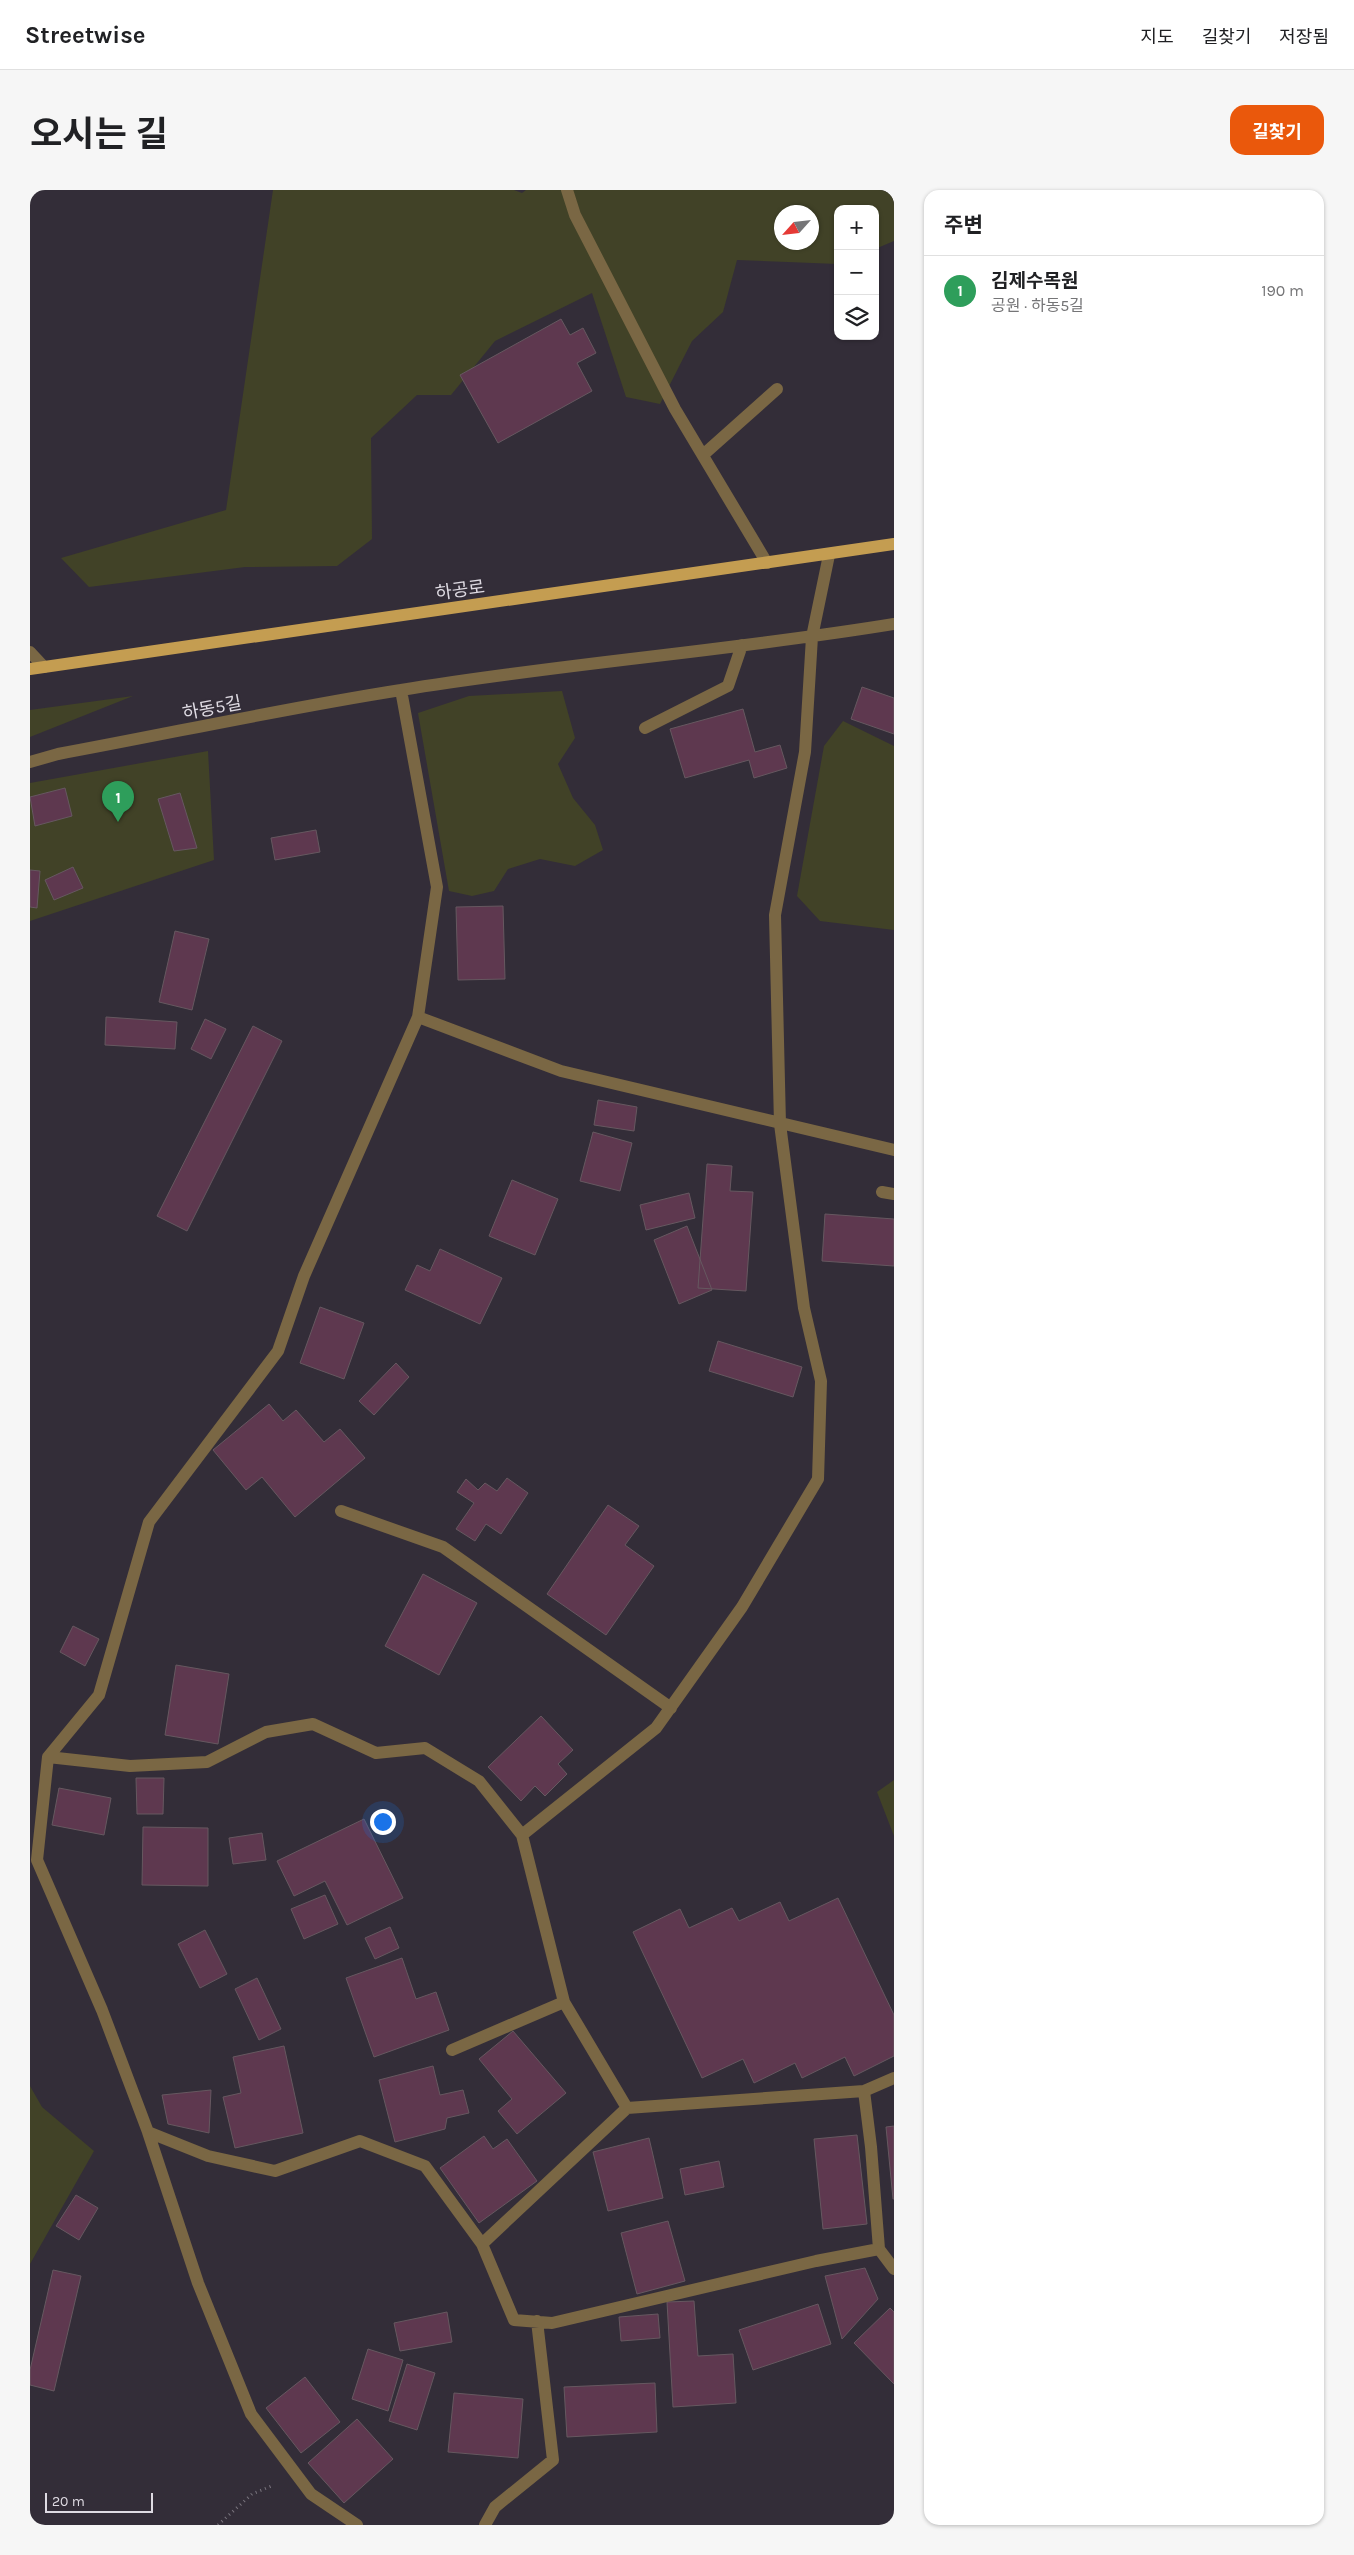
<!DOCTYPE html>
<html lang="ko">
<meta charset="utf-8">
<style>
:root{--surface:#fff;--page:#f6f6f6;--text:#202124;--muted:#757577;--line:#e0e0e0;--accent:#ea580c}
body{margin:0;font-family:Karla,"Noto Sans KR",sans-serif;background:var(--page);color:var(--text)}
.controls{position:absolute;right:15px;top:15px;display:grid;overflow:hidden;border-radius:10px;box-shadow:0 1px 4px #0004}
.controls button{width:45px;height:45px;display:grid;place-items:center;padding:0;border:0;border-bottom:1px solid var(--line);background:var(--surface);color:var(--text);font:25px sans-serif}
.compass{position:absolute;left:744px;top:15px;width:45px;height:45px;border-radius:50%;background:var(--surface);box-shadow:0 1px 4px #0004;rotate:243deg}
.scale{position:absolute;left:15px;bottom:12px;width:108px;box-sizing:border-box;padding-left:5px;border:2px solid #dedae2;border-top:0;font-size:14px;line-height:18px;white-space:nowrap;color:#dedae2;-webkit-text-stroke:4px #332d38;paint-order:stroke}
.you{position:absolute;left:352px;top:1631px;width:18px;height:18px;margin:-12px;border:4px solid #fff;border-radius:50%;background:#1a73e8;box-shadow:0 0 0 8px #1a73e833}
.badge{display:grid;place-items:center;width:32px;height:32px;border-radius:50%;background:var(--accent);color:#fff;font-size:16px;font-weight:700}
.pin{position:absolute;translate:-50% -41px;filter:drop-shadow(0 1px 2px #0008)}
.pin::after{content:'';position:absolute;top:26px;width:18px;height:15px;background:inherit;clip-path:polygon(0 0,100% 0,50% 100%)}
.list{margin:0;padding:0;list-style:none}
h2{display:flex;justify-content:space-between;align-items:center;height:65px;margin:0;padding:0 20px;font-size:21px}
h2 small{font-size:16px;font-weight:400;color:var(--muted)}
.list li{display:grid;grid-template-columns:32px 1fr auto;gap:15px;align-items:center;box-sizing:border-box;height:70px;padding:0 20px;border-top:1px solid var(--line)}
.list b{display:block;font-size:19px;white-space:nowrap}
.list p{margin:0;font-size:16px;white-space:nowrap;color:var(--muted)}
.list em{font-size:16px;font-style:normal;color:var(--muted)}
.icon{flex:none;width:28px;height:28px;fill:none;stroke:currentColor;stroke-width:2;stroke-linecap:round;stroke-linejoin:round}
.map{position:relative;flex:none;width:864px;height:2335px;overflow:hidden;border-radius:15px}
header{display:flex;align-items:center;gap:30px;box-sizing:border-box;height:70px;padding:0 25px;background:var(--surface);border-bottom:1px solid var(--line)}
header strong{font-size:24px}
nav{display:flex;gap:28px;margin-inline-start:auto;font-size:18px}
.intro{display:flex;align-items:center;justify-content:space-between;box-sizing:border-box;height:120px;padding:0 30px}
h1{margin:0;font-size:35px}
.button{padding:12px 22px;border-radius:15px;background:var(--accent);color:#fff;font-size:18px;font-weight:700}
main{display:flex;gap:30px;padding:0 30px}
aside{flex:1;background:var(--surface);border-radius:15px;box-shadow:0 1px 4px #0004}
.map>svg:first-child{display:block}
</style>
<header>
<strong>Streetwise</strong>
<nav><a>지도</a><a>길찾기</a><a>저장됨</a></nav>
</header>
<div class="intro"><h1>오시는 길</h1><a class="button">길찾기</a></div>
<main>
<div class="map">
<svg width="864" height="2335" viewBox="0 0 864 2335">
<rect width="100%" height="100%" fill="#332d38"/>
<!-- green -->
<path fill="#414227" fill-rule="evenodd" d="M243,0H484L492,3L496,0H864V51L845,59V19H808V74L707,70L693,122L662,151L630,214L596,207L562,103L465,151L421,205H387L341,248L342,349L307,376L215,377L59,397L31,368L196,320ZM752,22H782V52H752Z
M532,501L545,548L528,574L543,608L565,635L573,660L545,676L510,669L478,679L464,701L442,706L419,701L388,523L439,506Z
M103,506L0,547V520Z
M813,531L864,556V740L790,731L767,706L794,556Z
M178,561L184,670L0,731V593Z
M864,1590V1646L847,1602Z
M0,1896L12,1917L64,1961L0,2074Z"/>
<!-- building -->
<path fill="#5e384f" stroke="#665860" d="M531,129L540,145L553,138L566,163L547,173L562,201L468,253L430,185Z
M832,497L864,508V544L821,529Z
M713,519L725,562L750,555L757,578L724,588L719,570L655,588L640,539Z
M35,598L42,626L5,636L0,607Z
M150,603L167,658L144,661L128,609Z
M286,640L290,662L245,670L241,648Z
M43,677L53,698L24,710L15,690Z
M0,680L10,681L7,718L0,717Z
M473,716L475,789L428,790L426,717Z
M145,741L179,749L162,820L129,812Z
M76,827L147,832L145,859L75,855Z
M175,829L196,839L181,869L161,859Z
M223,836L252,851L157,1041L127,1026Z
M568,910L607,917L604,941L564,935Z
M563,942L602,953L590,1001L550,991Z
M677,974L702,976L700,1001L723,1002L716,1101L668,1098Z
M482,990L528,1009L505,1065L459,1046Z
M659,1003L665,1028L616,1040L610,1015Z
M795,1024L864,1029V1076L792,1071Z
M657,1036L682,1100L649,1114L624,1050Z
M410,1059L472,1088L450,1134L375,1100L387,1075L400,1081Z
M290,1117L334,1133L314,1189L270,1173Z
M688,1151L772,1177L763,1207L679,1181Z
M366,1173L379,1187L344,1225L329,1211Z
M239,1214L253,1231L266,1220L294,1252L310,1239L335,1268L265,1327L232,1287L216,1300L183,1260Z
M477,1288L498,1303L471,1344L456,1334L445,1351L426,1339L444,1313L427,1302L436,1289L448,1300L455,1293L467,1301Z
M578,1315L609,1336L595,1355L624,1376L576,1445L517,1404Z
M393,1384L447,1413L409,1485L355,1456Z
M43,1436L69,1449L55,1476L30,1462Z
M146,1475L199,1484L188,1554L135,1545Z
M511,1526L543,1560L528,1574L537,1584L515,1606L505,1596L491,1611L458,1577Z
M106,1588H134L133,1624H107Z
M29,1598L81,1608L74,1645L22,1635Z
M334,1629L373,1708L317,1735L295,1691L264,1706L247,1671Z
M113,1637L178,1638V1696L112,1695Z
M232,1643L236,1670L203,1674L199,1648Z
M295,1705L308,1734L274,1749L261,1719Z
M808,1708L864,1825V1866L824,1886L815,1867L772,1888L765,1873L724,1893L713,1869L672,1888L603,1742L650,1719L659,1738L702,1718L709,1731L750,1712L759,1731Z
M360,1737L369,1758L345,1769L335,1748Z
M175,1740L197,1784L170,1798L148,1754Z
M372,1768L386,1809L406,1802L419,1840L344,1867L316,1788Z
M227,1788L251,1839L229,1850L205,1799Z
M483,1841L536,1903L487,1944L468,1921L482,1909L449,1869Z
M254,1856L273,1943L205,1958L193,1907L211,1903L203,1867Z
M403,1876L410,1905L433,1900L439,1923L417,1928L415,1939L365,1952L349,1890Z
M181,1900L179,1943L138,1934L132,1905Z
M864,1936V2009H863L856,1937Z
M827,1945L837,2034L793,2039L784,1949Z
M454,1946L463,1959L477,1949L507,1991L449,2033L410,1978Z
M619,1948L633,2008L578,2021L563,1962Z
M689,1971L694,1997L655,2005L650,1979Z
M46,2005L68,2018L49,2050L26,2036Z
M638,2031L655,2091L607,2104L591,2043Z
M835,2078L848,2109L812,2149L795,2086Z
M23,2080L51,2086L24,2201L0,2195V2180Z
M664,2111L668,2166L703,2164L706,2213L643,2217L637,2112Z
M788,2114L801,2154L723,2180L709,2140Z
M860,2118L864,2122V2194L824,2153Z
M417,2122L422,2152L370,2161L364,2133Z
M628,2124L630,2148L591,2151L589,2127Z
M338,2159L373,2170L358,2221L322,2209Z
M377,2174L405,2183L387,2240L359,2231Z
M275,2187L310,2232L271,2263L236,2218Z
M625,2193L627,2242L537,2247L534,2197Z
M424,2203L493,2209L488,2268L418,2262Z
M327,2229L363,2269L314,2313L278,2273Z"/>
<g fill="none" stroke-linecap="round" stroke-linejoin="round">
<!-- path -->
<path stroke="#79747d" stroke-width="3" stroke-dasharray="1 4" stroke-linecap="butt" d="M188,2335L222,2304L244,2295"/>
<!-- minor -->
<path stroke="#7a6744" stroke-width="12" d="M537,0L545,25L645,219L737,373
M673,265L747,199
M799,365L782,447L775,562L745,725L750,934L774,1118L791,1191L788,1289L712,1417L626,1538L492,1645L534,1812L597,1918L834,1901L864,1888
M0,462L14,477
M371,500L407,697L388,827L274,1086L248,1161L119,1332L69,1505L18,1567L7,1670L72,1820L118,1942L178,1966L245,1981L330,1951L395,1976L452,2054L484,2130L522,2133L786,2071L849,2059L864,2079
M615,538L698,496L712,455
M0,572L28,564C142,543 256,518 371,500C535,473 700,461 864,434
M388,827L531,881L864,960
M852,1002L864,1004
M311,1321L413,1357L641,1518
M18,1567L100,1576L177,1572L236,1542L283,1534L346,1563L395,1558L449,1591L492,1645
M422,1860L534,1812
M834,1901L841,1957L849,2059
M118,1942L168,2093L221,2224L281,2304L327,2335
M452,2054L597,1918
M455,2335L465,2317L523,2270L507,2131"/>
<!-- major -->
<path stroke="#c49d51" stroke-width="12" d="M0,479L864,354"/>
</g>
<g text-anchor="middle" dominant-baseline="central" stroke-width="4" stroke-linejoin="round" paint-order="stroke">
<!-- street labels -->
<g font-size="18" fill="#dedae2" stroke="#332d38">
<text transform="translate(430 400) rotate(-8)">하공로</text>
<text transform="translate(182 518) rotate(-11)">하동5길</text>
</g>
</g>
</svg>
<div class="controls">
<button>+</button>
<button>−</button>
<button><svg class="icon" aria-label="layers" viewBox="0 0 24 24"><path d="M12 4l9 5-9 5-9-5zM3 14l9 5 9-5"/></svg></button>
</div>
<svg class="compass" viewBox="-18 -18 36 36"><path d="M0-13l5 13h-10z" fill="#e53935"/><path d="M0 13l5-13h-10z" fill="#757577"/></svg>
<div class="scale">20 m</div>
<div class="you"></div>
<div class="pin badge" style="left:88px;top:632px;background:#2e9e5b">1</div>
</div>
<aside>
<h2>주변<small></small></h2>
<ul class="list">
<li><span class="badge" style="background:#2e9e5b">1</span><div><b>김제수목원</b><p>공원 · 하동5길</p></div><em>190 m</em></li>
</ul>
</aside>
</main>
